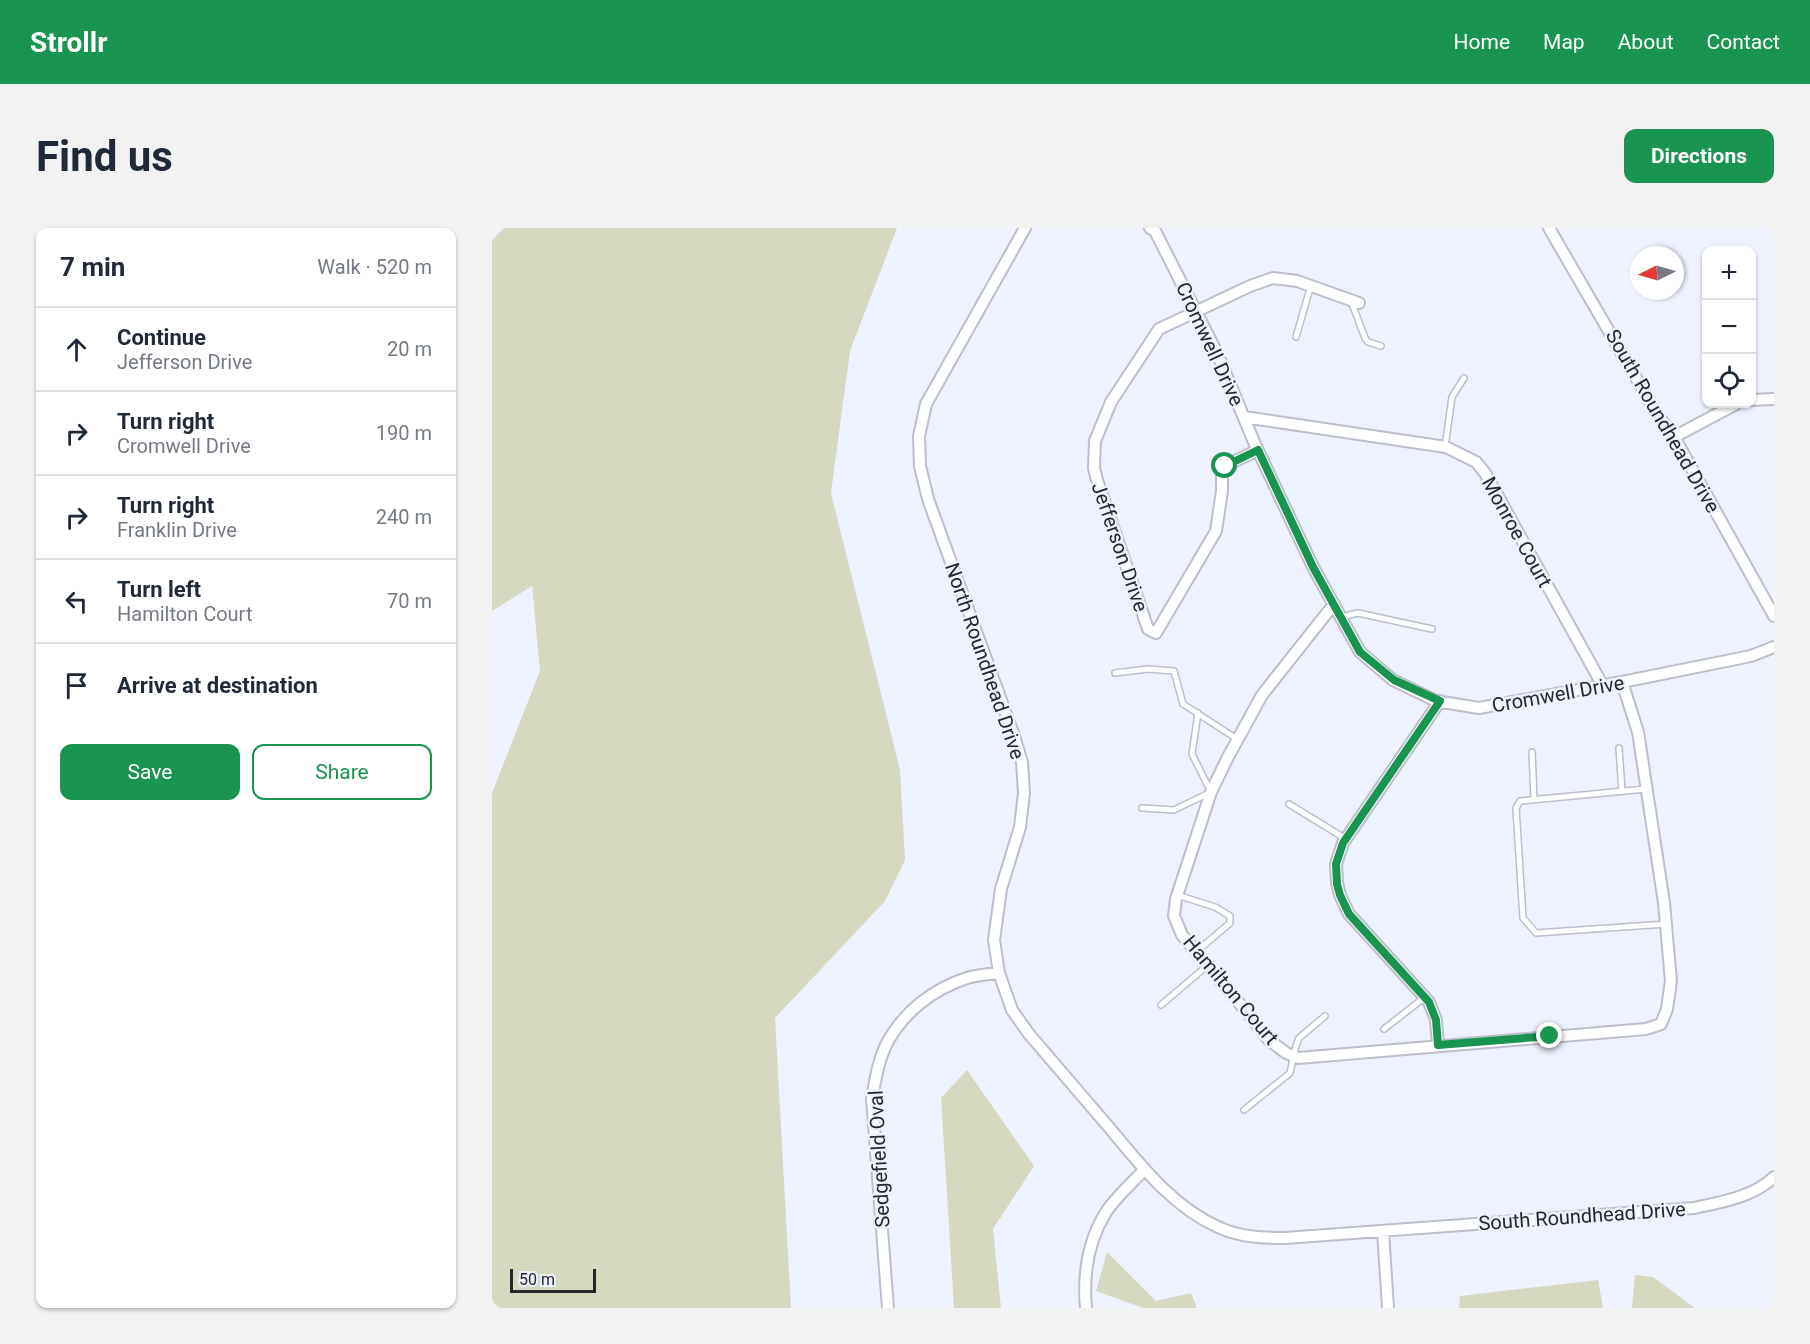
<!DOCTYPE html>
<meta charset="utf-8">
<style>
:root{--surface:#fff;--page:#f2f2f3;--text:#1f2937;--muted:#747a83;--line:#e0e1e3;--accent:#199451}
body{margin:0;font-family:Roboto,sans-serif;background:var(--page);color:var(--text)}
.controls{position:absolute;right:18px;top:18px;display:grid;overflow:hidden;border-radius:12px;box-shadow:0 2px 4px #0004}
.controls button{width:54px;height:54px;display:grid;place-items:center;padding:0;border:0;border-bottom:2px solid var(--line);background:var(--surface);color:var(--text);font:30px sans-serif}
.compass{position:absolute;left:1138px;top:18px;width:54px;height:54px;border-radius:50%;background:var(--surface);box-shadow:0 2px 4px #0004;rotate:265deg}
.scale{position:absolute;left:18px;bottom:15px;width:86px;box-sizing:border-box;padding-left:6px;border:3px solid #26272b;border-top:0;font-size:16px;line-height:21px;white-space:nowrap;color:#26272b;-webkit-text-stroke:4px #eef2fe;paint-order:stroke}
.stop{position:absolute;width:18px;height:18px;margin:-14px;border:4px solid #199451;border-radius:50%;background:#fff}
.stop.end{background:#199451;border-color:#fff;box-shadow:0 2px 6px #0008}
.list{margin:0;padding:0;list-style:none}
h2{display:flex;justify-content:space-between;align-items:center;height:78px;margin:0;padding:0 24px;font-size:26px}
h2 small{font-size:20px;font-weight:400;color:var(--muted)}
.list li{display:grid;grid-template-columns:39px 1fr auto;gap:18px;align-items:center;box-sizing:border-box;height:84px;padding:0 24px;border-top:2px solid var(--line)}
.list b{display:block;font-size:22px;white-space:nowrap}
.list p{margin:0;font-size:20px;white-space:nowrap;color:var(--muted)}
.list em{font-size:20px;font-style:normal;color:var(--muted)}
.actions{display:flex;gap:12px;padding:18px 24px}
.actions a{flex:1;padding:14px 0;border:2px solid var(--accent);border-radius:12px;text-align:center;font-size:21px;color:var(--accent)}
.actions .main{background:var(--accent);color:#fff}
.icon{flex:none;width:33px;height:33px;fill:none;stroke:currentColor;stroke-width:2;stroke-linecap:round;stroke-linejoin:round}
.map{position:relative;flex:none;width:1282px;height:1080px;overflow:hidden;border-radius:12px}
header{display:flex;align-items:center;gap:36px;box-sizing:border-box;height:84px;padding:0 30px;background:var(--accent);color:#fff}
header strong{font-size:28px}
nav{display:flex;gap:33px;margin-inline-start:auto;font-size:21px}
.intro{display:flex;align-items:center;justify-content:space-between;box-sizing:border-box;height:144px;padding:0 36px}
h1{margin:0;font-size:42px}
.button{padding:15px 27px;border-radius:12px;background:var(--accent);color:#fff;font-size:21px;font-weight:700}
main{display:flex;gap:36px;padding:0 36px}
aside{flex:1;background:var(--surface);border-radius:12px;box-shadow:0 2px 4px #0004}
.map>svg:first-child{display:block}
</style>
<header>
<strong>Strollr</strong>
<nav><a>Home</a><a>Map</a><a>About</a><a>Contact</a></nav>
</header>
<div class="intro"><h1>Find us</h1><a class="button">Directions</a></div>
<main>
<aside>
<h2>7 min<small>Walk · 520 m</small></h2>
<ul class="list">
<li><svg class="icon" aria-label="ahead" viewBox="0 0 24 24"><path d="M12 20V5M6 11l6-6 6 6"/></svg><div><b>Continue</b><p>Jefferson Drive</p></div><em>20 m</em></li>
<li><svg class="icon" aria-label="right" viewBox="0 0 24 24"><path d="M7 20v-9h11M14 6l5 5-5 5"/></svg><div><b>Turn right</b><p>Cromwell Drive</p></div><em>190 m</em></li>
<li><svg class="icon" aria-label="right" viewBox="0 0 24 24"><path d="M7 20v-9h11M14 6l5 5-5 5"/></svg><div><b>Turn right</b><p>Franklin Drive</p></div><em>240 m</em></li>
<li><svg class="icon" aria-label="left" viewBox="0 0 24 24"><path d="M17 20v-9H6M10 6l-5 5 5 5"/></svg><div><b>Turn left</b><p>Hamilton Court</p></div><em>70 m</em></li>
<li><svg class="icon" aria-label="arrive" viewBox="0 0 24 24"><path d="M6 21V4h12l-3 4 3 4H6"/></svg><div><b>Arrive at destination</b></div></li>
</ul>
<div class="actions"><a class="main">Save</a><a>Share</a></div>
</aside>
<div class="map">
<svg width="1282" height="1080" viewBox="0 0 1282 1080">
<rect width="100%" height="100%" fill="#eef2fe"/>
<!-- green -->
<path fill="#d6d9bf" d="M12,0H405L358,123L339,265L408,542L413,632L393,673L283,790L299,1080H0V565L48,443L40,358L0,383V12Z
M475,842L542,938L501,1001L509,1080H462L449,870Z
M615,1024L664,1073L699,1065L705,1080H651L604,1063Z
M1143,1047L1161,1049L1203,1080H1140Z
M1106,1052L1111,1080H967L968,1068Z"/>
<g fill="none" stroke-linecap="round" stroke-linejoin="round">
<!-- service casing -->
<g stroke="#bbbfca" stroke-width="8">
<path id="service" d="M859,73L873,110L876,114L889,118
M804,109L819,57
M953,219L960,169L972,150
M849,389L866,385L940,401
M623,445L656,441L682,443L691,476L745,511
M1127,520L1130,563
M1040,524L1042,571
M1154,561L1028,573L1024,580L1031,690L1044,705L1174,696
M797,576L854,611
M650,580L682,582L719,564L700,526L706,485
M685,667L723,679L738,688V695L704,724
M669,777L716,737
M892,801L933,769
M752,882L798,845L804,818L807,810L833,788"/>
</g>
<!-- minor casing -->
<g stroke="#bbbfca" stroke-width="14">
<path id="minor" d="M533,0L434,176L427,208L428,238L436,271L522,508L530,534L532,565L528,599L509,661L502,712L507,745L520,782L537,806C563,836 589,867 615,897C647,935 679,978 726,999C747,1009 770,1010 793,1010L1202,980C1230,974 1261,969 1282,949
M658,0L663,3L725,125L762,214L821,339L868,424L901,452L944,473L987,480L1130,454L1259,428L1282,419
M1057,0L1165,186L1182,209L1282,388
M1260,172L1282,171
M752,189L954,219L984,234L993,245L1111,458
M1182,209L1244,176
M766,222L733,238L730,245V263L724,303L664,405L656,401L605,252L602,240L603,213L619,174L667,101L758,58L781,50L805,53L867,75
M842,376L770,467L736,529L719,564L684,671L682,688L690,707L759,789L776,811L794,825L806,830L1154,801L1169,796L1175,781L1179,753L1172,675L1146,504L1130,454
M946,817L944,792L937,774L857,686L848,667L845,655L844,636L851,615L948,473
M891,1003L896,1080
M396,1080L380,871C383,853 386,834 394,817C411,784 441,761 475,750C485,747 497,746 507,745
M594,1080C591,1047 596,1013 614,984C624,969 640,955 652,942"/>
</g>
<!-- service -->
<use href="#service" stroke="#fff" stroke-width="5"/>
<!-- minor -->
<use href="#minor" stroke="#fff" stroke-width="10"/>
</g>
<g fill="none" stroke-linecap="round" stroke-linejoin="round">
<!-- route -->
<path stroke="#199451" stroke-width="8" d="M733,238L766,222L821,339L868,424L902,452L948,473L851,615L844,636L845,656L848,667L857,686L937,774L944,792L946,817L1058,808"/>
</g>
<g text-anchor="middle" dominant-baseline="central" stroke-width="5" stroke-linejoin="round" paint-order="stroke">
<!-- street labels -->
<g font-size="20" fill="#26272b" stroke="#eef2fe">
<text transform="translate(718 116) rotate(65)">Cromwell Drive</text>
<text transform="translate(1171 193) rotate(60)">South Roundhead Drive</text>
<text transform="translate(1025 304) rotate(61)">Monroe Court</text>
<text transform="translate(628 319) rotate(71)">Jefferson Drive</text>
<text transform="translate(493 433) rotate(71)">North Roundhead Drive</text>
<text transform="translate(1066 466) rotate(-10)">Cromwell Drive</text>
<text transform="translate(739 762) rotate(50)">Hamilton Court</text>
<text transform="translate(387 931) rotate(-93)">Sedgefield Oval</text>
<text transform="translate(1090 988) rotate(-4)">South Roundhead Drive</text>
</g>
</g>
</svg>
<div class="controls">
<button>+</button>
<button>−</button>
<button><svg class="icon" aria-label="locate" viewBox="0 0 24 24"><circle cx="12" cy="12" r="6"/><path d="M12 2v4M12 18v4M2 12h4M18 12h4"/></svg></button>
</div>
<svg class="compass" viewBox="-18 -18 36 36"><path d="M0-13l5 13h-10z" fill="#e53935"/><path d="M0 13l5-13h-10z" fill="#747a83"/></svg>
<div class="scale">50 m</div>
<div class="stop" style="left:733px;top:238px"></div>
<div class="stop end" style="left:1058px;top:808px"></div>
</div>
</main>
